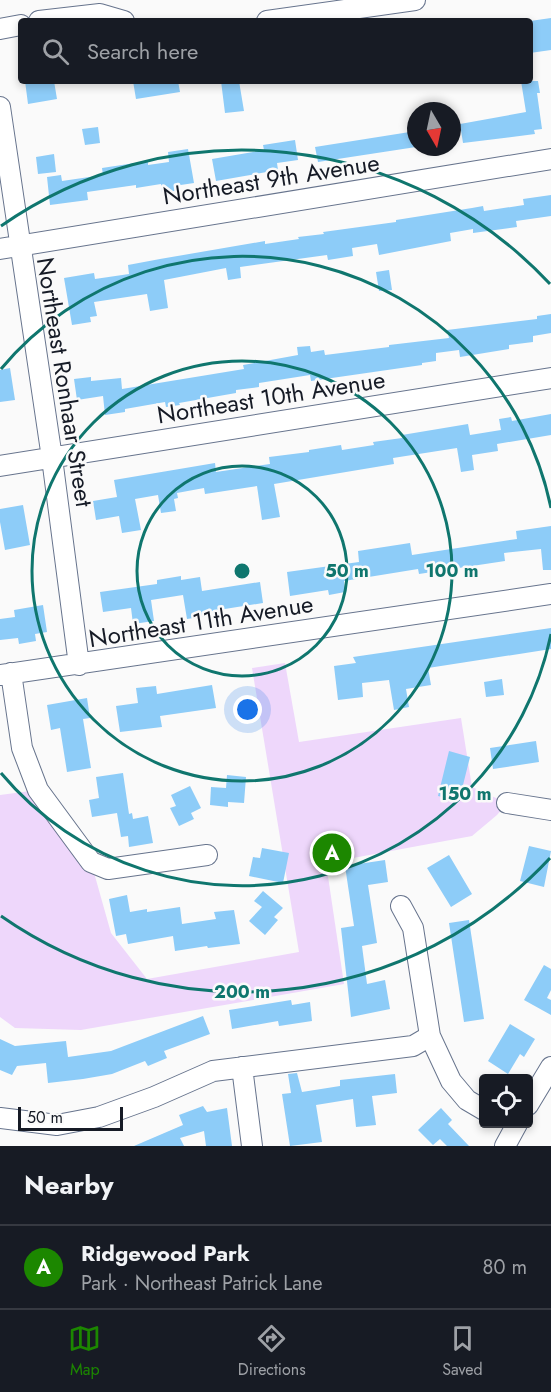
<!DOCTYPE html>
<meta charset="utf-8">
<style>
:root{--surface:#171b24;--page:#242831;--text:#f1f3f6;--muted:#9ea1a6;--line:#363941;--accent:#1c8700}
body{margin:0;font-family:Jost,sans-serif;background:var(--page);color:var(--text)}
.controls{position:absolute;right:18px;bottom:18px;display:grid;overflow:hidden;border-radius:6px;box-shadow:0 3px 9px #0003}
.controls button{width:54px;height:54px;display:grid;place-items:center;padding:0;border:0;border-bottom:2px solid var(--line);background:var(--surface);color:var(--text);font:30px sans-serif}
.compass{position:absolute;left:407px;top:102px;width:54px;height:54px;border-radius:50%;background:var(--surface);box-shadow:0 3px 9px #0003;rotate:171deg}
.scale{position:absolute;left:18px;bottom:15px;width:105px;box-sizing:border-box;padding-left:6px;border:3px solid #161b26;border-top:0;font-size:16px;line-height:21px;white-space:nowrap;color:#161b26;-webkit-text-stroke:4px #fafafa;paint-order:stroke}
.you{position:absolute;left:248px;top:710px;width:21px;height:21px;margin:-15px;border:4px solid #fff;border-radius:50%;background:#1a73e8;box-shadow:0 0 0 9px #1a73e833}
.badge{display:grid;place-items:center;width:39px;height:39px;border-radius:50%;background:var(--accent);color:#fff;font-size:20px;font-weight:700}
.pin{position:absolute;translate:-50% -50%;border:3px solid #fff;box-shadow:0 2px 6px #0006}
.list{margin:0;padding:0;list-style:none}
h2{display:flex;justify-content:space-between;align-items:center;height:78px;margin:0;padding:0 24px;font-size:26px}
h2 small{font-size:20px;font-weight:400;color:var(--muted)}
.list li{display:grid;grid-template-columns:39px 1fr auto;gap:18px;align-items:center;box-sizing:border-box;height:84px;padding:0 24px;border-top:2px solid var(--line)}
.list b{display:block;font-size:22px;white-space:nowrap}
.list p{margin:0;font-size:20px;white-space:nowrap;color:var(--muted)}
.list em{font-size:20px;font-style:normal;color:var(--muted)}
.icon{flex:none;width:33px;height:33px;fill:none;stroke:currentColor;stroke-width:2;stroke-linecap:round;stroke-linejoin:round}
.map{position:relative;flex:none;width:551px;height:1146px;overflow:hidden}
.search{position:absolute;background:var(--surface);box-shadow:0 3px 9px #0003;left:18px;right:18px;top:18px;height:66px;display:flex;align-items:center;gap:15px;box-sizing:border-box;padding:0 21px;border-radius:6px;color:var(--muted);font-size:22px}
.sheet{height:162px;background:var(--surface)}
nav{display:flex;justify-content:space-around;align-items:center;box-sizing:border-box;height:84px;border-top:2px solid var(--line);background:var(--surface);font-size:16px;color:var(--muted)}
nav a{display:grid;justify-items:center;gap:3px}
nav .on{color:var(--accent)}
.map>svg:first-child{display:block}
</style>
<div class="map">
<svg width="551" height="1146" viewBox="0 0 551 1146">
<rect width="100%" height="100%" fill="#fafafa"/>
<!-- green -->
<path fill="#eed7fb" d="M285,663L299,742L461,718L472,787L507,803L497,815L472,836L326,863L344,984L81,1030L15,1028L0,1017V795L38,790L91,862L111,933L147,979L299,952L252,668Z"/>
<!-- building -->
<path fill="#8dccf8" d="M551,18V50L530,53V21Z
M25,81H54L57,99L28,104Z
M133,81H178L180,92L136,99Z
M221,81H239L244,111L225,113Z
M521,81H538L540,93H537L542,129L534,130L535,134L463,143L460,124L526,112Z
M98,127L100,143L85,145L82,129Z
M416,131V147L318,162L315,147Z
M295,140L298,160L277,163L278,170L216,181L212,159L264,150L263,145Z
M188,149L194,183L174,186L175,191L162,193L161,184L136,188V185L87,192L88,200L50,205L47,177L61,175L62,181L103,175L102,168L148,161V165L169,162L168,152Z
M54,154L56,172L38,174L36,157Z
M551,195V216L516,221L517,227L473,233V229L450,233L451,241L379,255L377,244L352,248L353,256L328,260L327,255L240,267L241,278L228,280L226,268L164,280L168,308L150,311L147,294L94,302L97,316L90,317L91,322L72,325L64,278L94,273L95,279L129,274L128,265L160,259L265,241V244L299,239L298,237L324,234L323,232L396,222V220L472,208L483,206L484,211L524,205L523,199Z
M389,270L392,290L379,291L376,272Z
M551,314V333L533,336V342L509,345V349L460,357L459,350L436,353V361L422,363V365L311,381L310,375L259,383V387L236,390V393L179,403L180,405L166,407L165,402L125,409V412L105,415L103,396L77,400L74,379L91,377V381L121,378L122,389L244,369L243,365L298,355L297,347L310,346L311,352L324,350L325,355L389,347V345L449,338L447,330L537,319V316Z
M10,368L15,400L0,402V370Z
M551,414V435L497,444L498,451L472,455L474,470L461,472L457,448L393,458L394,464L274,484L280,517L262,520L257,486L205,494L204,488L177,493L178,498L174,499L176,511L161,513L158,495L135,499L141,530L122,533L119,516L96,520L93,501L117,497L114,480L215,463L216,472L270,464L269,457L309,452V450L341,445L342,450L374,445L373,442L402,438V435L468,424L470,435L501,430L499,419L511,417L512,421Z
M23,505L30,545L5,550L0,522V509Z
M551,526V570H543L541,549L504,553L505,561L419,574L418,569L344,581L345,592L329,595L328,590L290,596L287,572L359,562L358,551L410,543L412,555L517,539L516,531Z
M181,576V580L200,577L202,591L260,582L263,603L206,612V616L187,619L183,595L151,600L154,621L133,624L131,608L103,612L100,592L157,584V580Z
M43,605L47,632L35,634L36,641L19,644L18,638L0,640V619L15,617L14,610Z
M551,628V649L428,668L431,685L406,689L409,707L394,710L389,680L362,683L363,697L338,700L334,666L356,663L353,657Z
M502,679L504,695L486,697L484,682Z
M212,685L216,708L160,716L162,727L120,732L116,706L138,703L136,688L156,686L157,694Z
M87,698L90,718L83,719L91,768L67,772L60,728L51,730L47,705Z
M536,741L539,762L493,769L490,748Z
M449,751L470,757L459,801L438,796Z
M123,773L129,814L132,813L133,819L148,816L153,843L129,847L128,836L121,837L117,813L92,817L89,800L99,798L96,777Z
M227,775L246,777L244,803L228,802V807L210,805L211,787L226,788Z
M190,786L201,808L191,813L194,819L179,826L170,808L176,806L171,795Z
M529,846L551,851L544,887L520,881Z
M262,848L289,853L283,883L249,876L253,857L260,858Z
M449,855L472,894L451,907L427,868Z
M385,860L388,882L368,885L377,943L362,946L367,984L385,980L390,1009L351,1017L341,928L354,926L345,866Z
M263,891L283,908L274,917L278,920L265,935L249,921L262,907L254,901Z
M127,895L130,912L147,909V912L180,907L182,924L216,919L214,912L234,910L240,944L208,948L207,946L175,951L173,936L128,944L126,934L116,936L109,899Z
M469,920L484,1019L464,1022L449,923Z
M544,965L551,969V990L547,998L551,1000V1015L524,1000Z
M291,1000L292,1005L310,1002L312,1021L279,1026L278,1021L232,1029L229,1010Z
M203,1016L210,1034L164,1051L167,1058L148,1066L145,1061L112,1074L83,1079L48,1083L46,1063L17,1066L12,1075L0,1070V1039L15,1046L66,1041L68,1057L111,1051Z
M510,1024L535,1039L524,1057L520,1054L508,1074L488,1061Z
M297,1073L302,1092L340,1086V1080L395,1074L397,1093L372,1096L376,1125L356,1127L353,1099L316,1105L322,1142L290,1146L282,1094L291,1093L288,1074Z
M203,1106L207,1112L227,1108L232,1146H206L204,1131L180,1138L184,1146H134L183,1125L179,1115Z
M441,1108L452,1120L448,1124L469,1146H447L440,1139L433,1145L418,1130Z"/>
<g fill="none" stroke-linecap="round" stroke-linejoin="round">
<!-- minor casing -->
<g stroke="#67748d" stroke-width="22">
<path id="minor" d="M39,21L100,14L124,21
M267,21L415,0
M0,29L21,25
M0,107L52,458L79,665
M0,249L551,159
M0,466L551,378
M11,673L22,748L38,790L91,862L108,869L207,855
M0,675L551,594
M507,803L551,810
M401,906L413,928L430,1036L451,1081L467,1100L484,1110
M242,1067L252,1146
M528,1105L551,1067
M0,1118L57,1125L99,1117L154,1097L213,1071L413,1046L430,1036
M505,1146L517,1124"/>
</g>
<!-- minor -->
<use href="#minor" stroke="#fff" stroke-width="20"/>
</g>
<!-- distance rings -->
<g fill="none" stroke="#0f766e" stroke-width="3">
<circle cx="242" cy="571" r="105"/>
<circle cx="242" cy="571" r="210"/>
<path d="M551 634A315 315 0 0 1 1 773M1 369A315 315 0 0 1 551 508"/>
<path d="M550 858A421 421 0 0 1 1 916M1 226A421 421 0 0 1 550 284"/>
</g>
<g text-anchor="middle" dominant-baseline="central" stroke-width="5" stroke-linejoin="round" paint-order="stroke">
<!-- street labels -->
<g font-size="24" fill="#161b26" stroke="#fafafa">
<text transform="translate(271 179) rotate(-9)">Northeast 9th Avenue</text>
<text transform="translate(65 382) rotate(81)">Northeast Ronhaar Street</text>
<text transform="translate(271 397) rotate(-9)">Northeast 10th Avenue</text>
<text transform="translate(201 621) rotate(-9)">Northeast 11th Avenue</text>
</g>
</g>
<circle cx="242" cy="571" r="9" fill="#0f766e" stroke="#fafafa" stroke-width="3"/>
<g font-size="18" text-anchor="middle" font-weight="bold" fill="#0f766e" stroke="#fafafa" stroke-width="5" stroke-linejoin="round" paint-order="stroke">
<text x="347" y="577">50 m</text>
<text x="452" y="577">100 m</text>
<text x="465" y="800">150 m</text>
<text x="242" y="998">200 m</text>
</g>
</svg>
<div class="controls">
<button><svg class="icon" aria-label="locate" viewBox="0 0 24 24"><circle cx="12" cy="12" r="6"/><path d="M12 2v4M12 18v4M2 12h4M18 12h4"/></svg></button>
</div>
<svg class="compass" viewBox="-18 -18 36 36"><path d="M0-13l5 13h-10z" fill="#e53935"/><path d="M0 13l5-13h-10z" fill="#9ea1a6"/></svg>
<div class="scale">50 m</div>
<div class="you"></div>
<div class="pin badge" style="left:332px;top:853px">A</div>
<div class="search"><svg class="icon" aria-label="search" viewBox="0 0 24 24"><circle cx="10" cy="10" r="6"/><path d="M15 15l6 6"/></svg>Search here</div>
</div>
<section class="sheet">
<h2>Nearby<small></small></h2>
<ul class="list">
<li><span class="badge">A</span><div><b>Ridgewood Park</b><p>Park · Northeast Patrick Lane</p></div><em>80 m</em></li>
</ul>
</section>
<nav>
<a class="on"><svg class="icon" aria-label="map" viewBox="0 0 24 24"><path d="M3 6l6-2 6 2 6-2v14l-6 2-6-2-6 2zM9 4v14M15 6v14"/></svg>Map</a>
<a><svg class="icon" aria-label="directions" viewBox="0 0 24 24"><path d="M12 3l9 9-9 9-9-9zM9 14v-3h6M13 9l2 2-2 2"/></svg>Directions</a>
<a><svg class="icon" aria-label="saved" viewBox="0 0 24 24"><path d="M7 4h10v16l-5-4-5 4z"/></svg>Saved</a>
</nav>
